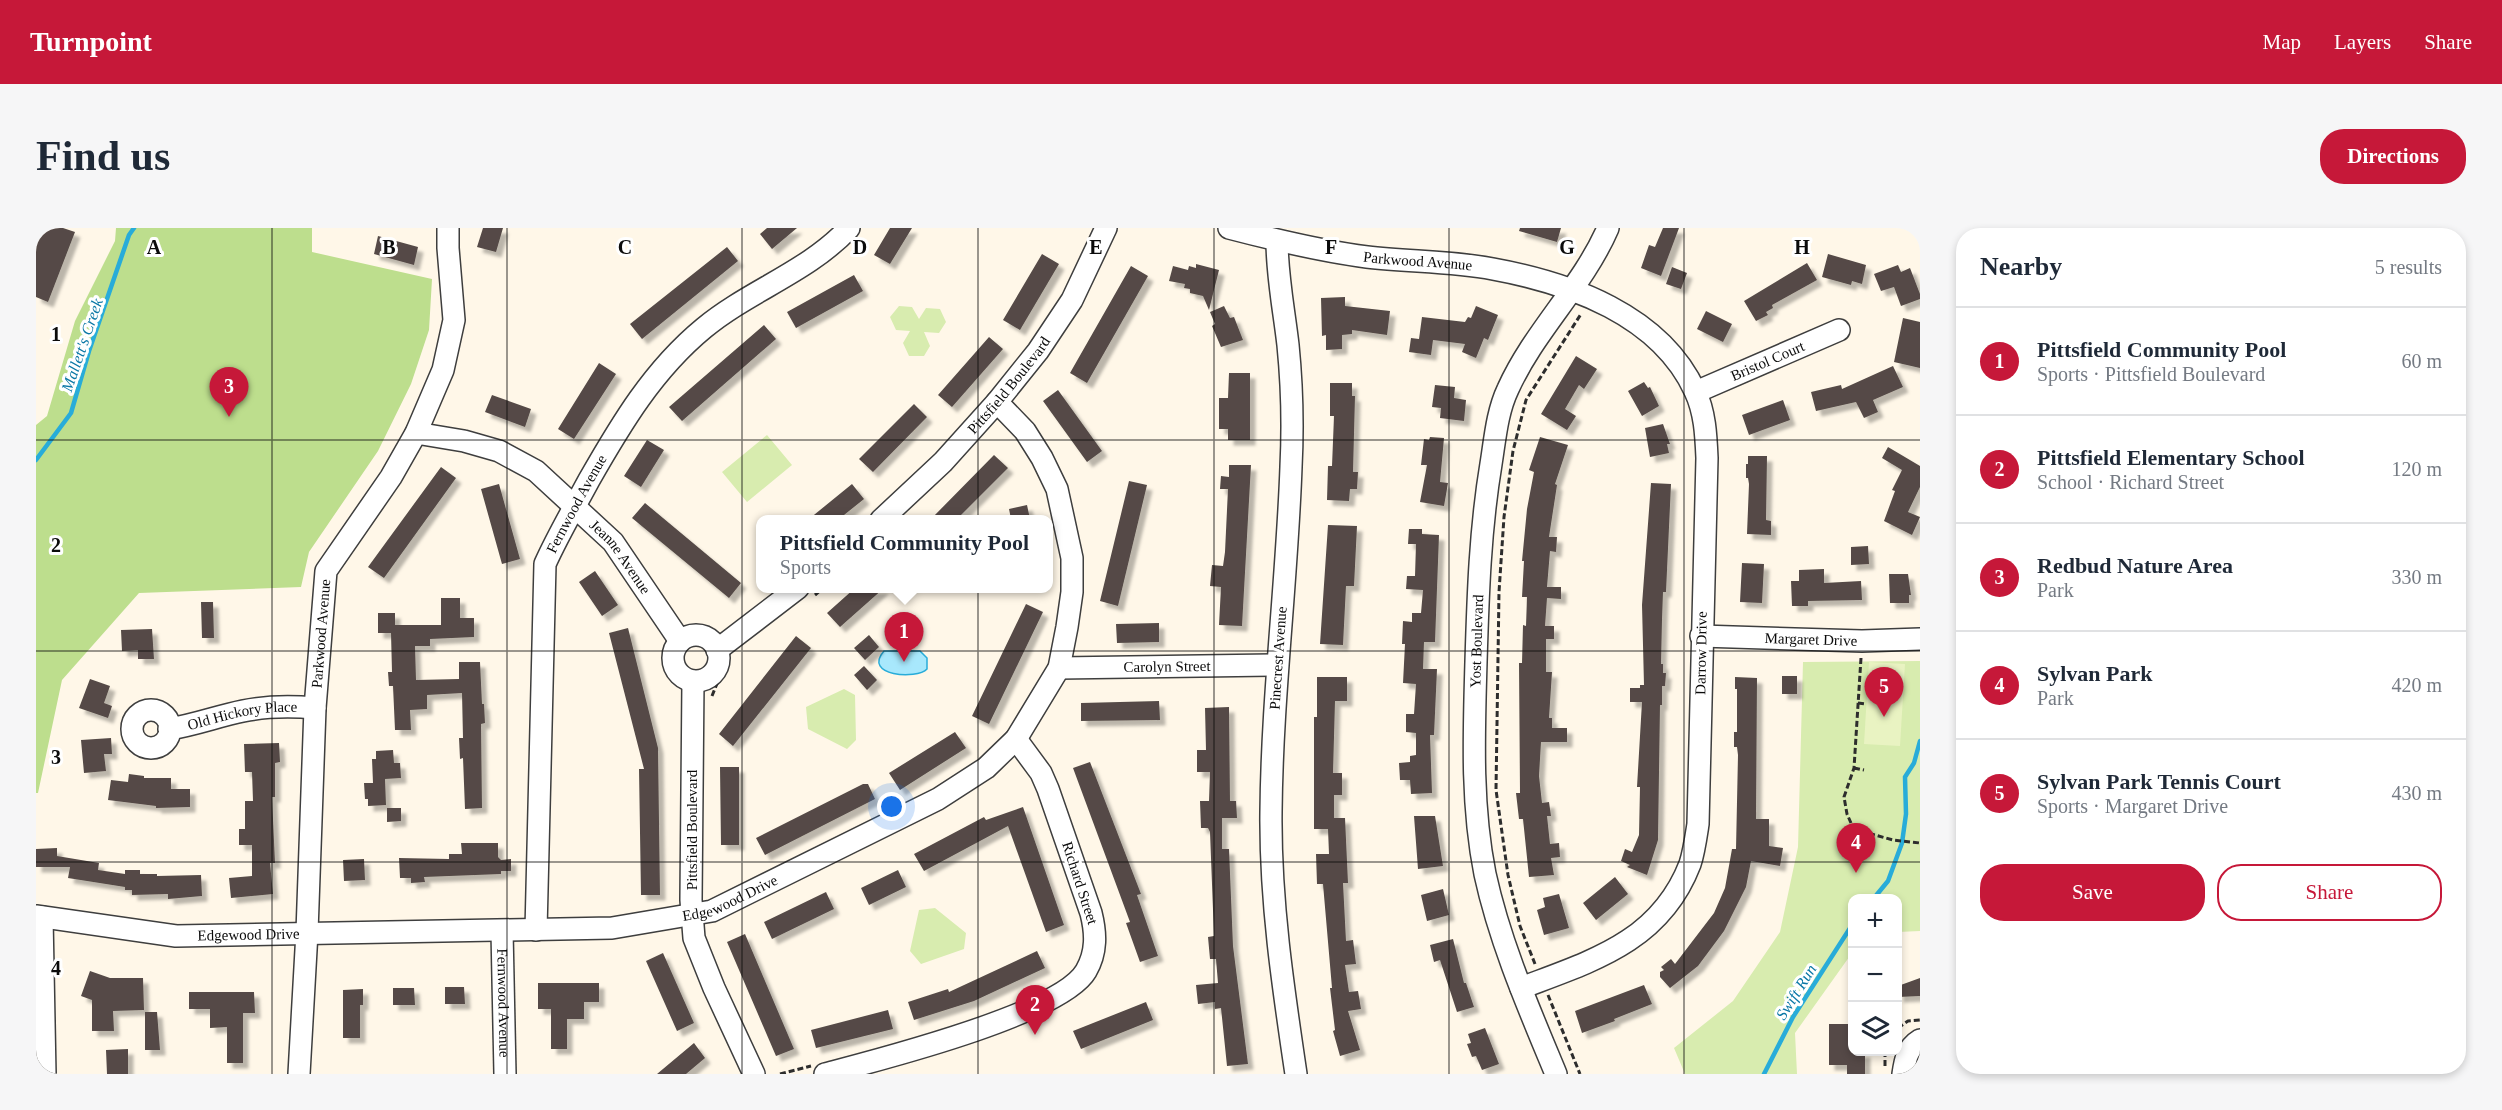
<!DOCTYPE html>
<meta charset="utf-8">
<style>
:root{--surface:#fff;--page:#f6f6f7;--text:#1f2937;--muted:#747a83;--line:#e0e1e3;--accent:#c61839}
body{margin:0;font-family:"Times New Roman",serif;background:var(--page);color:var(--text)}
.controls{position:absolute;right:18px;bottom:18px;display:grid;overflow:hidden;border-radius:12px;box-shadow:0 3px 9px #0003}
.controls button{width:54px;height:54px;display:grid;place-items:center;padding:0;border:0;border-bottom:2px solid var(--line);background:var(--surface);color:var(--text);font:30px sans-serif}
.you{position:absolute;left:856px;top:579px;width:21px;height:21px;margin:-15px;border:4px solid #fff;border-radius:50%;background:#1a73e8;box-shadow:0 0 0 9px #1a73e833}
.badge{display:grid;place-items:center;width:39px;height:39px;border-radius:50%;background:var(--accent);color:#fff;font-size:20px;font-weight:700}
.pin{position:absolute;translate:-50% -50px;filter:drop-shadow(0 2px 3px #0008)}
.pin::after{content:'';position:absolute;top:32px;width:21px;height:18px;background:inherit;clip-path:polygon(0 0,100% 0,50% 100%)}
.popup{position:absolute;left:720px;top:287px;width:297px;height:78px;box-sizing:border-box;display:grid;place-content:center;border-radius:12px;background:var(--surface);filter:drop-shadow(0 2px 4px #0005);font-size:20px;white-space:nowrap;color:var(--muted)}
.popup b{font-size:22px;color:var(--text)}
.popup::after{content:'';position:absolute;left:50%;top:100%;margin-left:-12px;border:12px solid transparent;border-top-color:var(--surface)}
.list{margin:0;padding:0;list-style:none}
h2{display:flex;justify-content:space-between;align-items:center;height:78px;margin:0;padding:0 24px;font-size:26px}
h2 small{font-size:20px;font-weight:400;color:var(--muted)}
.list li{display:grid;grid-template-columns:39px 1fr auto;gap:18px;align-items:center;box-sizing:border-box;height:108px;padding:0 24px;border-top:2px solid var(--line)}
.list b{display:block;font-size:22px;white-space:nowrap}
.list p{margin:0;font-size:20px;white-space:nowrap;color:var(--muted)}
.list em{font-size:20px;font-style:normal;color:var(--muted)}
.actions{display:flex;gap:12px;padding:18px 24px}
.actions a{flex:1;padding:14px 0;border:2px solid var(--accent);border-radius:24px;text-align:center;font-size:21px;color:var(--accent)}
.actions .main{background:var(--accent);color:#fff}
.icon{flex:none;width:33px;height:33px;fill:none;stroke:currentColor;stroke-width:2;stroke-linecap:round;stroke-linejoin:round}
.map{position:relative;flex:none;width:1884px;height:846px;overflow:hidden;border-radius:24px}
header{display:flex;align-items:center;gap:36px;box-sizing:border-box;height:84px;padding:0 30px;background:var(--accent);color:#fff}
header strong{font-size:28px}
nav{display:flex;gap:33px;margin-inline-start:auto;font-size:21px}
.intro{display:flex;align-items:center;justify-content:space-between;box-sizing:border-box;height:144px;padding:0 36px}
h1{margin:0;font-size:42px}
.button{padding:15px 27px;border-radius:24px;background:var(--accent);color:#fff;font-size:21px;font-weight:700}
main{display:flex;gap:36px;padding:0 36px}
aside{flex:1;background:var(--surface);border-radius:24px;box-shadow:0 3px 9px #0003}
.map>svg:first-child{display:block}
</style>
<header>
<strong>Turnpoint</strong>
<nav><a>Map</a><a>Layers</a><a>Share</a></nav>
</header>
<div class="intro"><h1>Find us</h1><a class="button">Directions</a></div>
<main>
<div class="map">
<svg width="1884" height="846" viewBox="0 0 1884 846">
<defs>
<filter id="shadow"><feDropShadow dx="5.5" dy="5.5" stdDeviation="1.5" flood-color="#0004"/></filter>
</defs>
<rect width="100%" height="100%" fill="#fff7e8"/>
<!-- green -->
<path fill="#d8ecaf" d="M863,78L876,79L883,91L890,80L904,81L910,94L903,105L888,104L894,118L888,128H873L867,115L874,103L860,102L854,89Z
M731,207L756,237L711,274L686,244Z
M1884,433V703L1862,704V670H1816V725L1759,805L1761,846H1649L1638,820L1697,773L1744,704L1762,619L1767,434Z
M808,461L819,467L820,512L811,521L772,501L770,479Z
M899,680L930,705L928,721L885,736L874,723L883,682Z"/>
<!-- forest -->
<path fill="#bdde8d" d="M80,0H276V24L396,51L393,102L375,156L342,223L273,324L265,359L103,365L26,452L2,565H0V197L11,188L39,93L79,13Z"/>
<!-- pitch -->
<path fill="#e9f3c2" d="M1833,434L1869,436L1864,518L1828,516Z"/>
<!-- water -->
<path fill="#a8e8fc" stroke="#28acd9" stroke-width="1.5" d="M848,423H884L891,430V441C881,452 826,448 848,423Z"/>
<g fill="none" stroke-linecap="round" stroke-linejoin="round">
<!-- stream -->
<path stroke="#28acd9" stroke-width="4.5" d="M0,232L35,185L53,123L93,7L98,0
M1838,670L1852,653L1866,615L1870,586L1869,549L1878,535L1884,513
M1728,846L1757,789L1816,697"/>
</g>
<!-- building -->
<path fill="#544a46" filter="url(#shadow)" d="M9,0H27L39,4L12,74L0,69V12L3,5L6,7Z
M447,0H467L460,24L441,19Z
M731,0H761L736,21L724,6Z
M854,0H876L854,36L838,27Z
M1484,0H1525L1521,14L1483,3Z
M1627,0H1643L1625,48L1605,40L1613,17L1619,19Z
M342,8L382,19L378,37L338,26Z
M691,19L702,33L606,111L594,96Z
M1006,26L1023,36L984,102L967,92Z
M1792,26L1830,37L1826,56L1816,53L1815,57L1786,49Z
M1771,35L1781,52L1736,77L1737,80L1730,84L1732,87L1720,93L1708,73Z
M1160,36L1183,42L1173,82L1167,68L1154,65V61L1148,60L1149,56L1133,53L1137,38L1152,42L1153,38L1160,40Z
M1862,37L1865,44L1874,40L1884,66V71L1865,78L1858,59L1845,63L1838,46Z
M1095,38L1112,48L1051,155L1034,145Z
M1636,39L1651,45L1645,61L1630,56Z
M818,47L827,63L760,100L751,84Z
M1309,69V78L1354,83L1351,107L1316,102V106L1306,107V121L1290,122V107L1286,108L1285,70Z
M1188,78L1194,90L1198,89L1207,112L1185,119L1176,98L1179,96L1174,84Z
M1440,78L1462,87L1452,112L1448,110L1440,130L1426,124L1429,116L1397,112L1395,127L1373,124L1375,110L1383,111L1386,89L1429,94L1432,89L1435,90Z
M1670,83L1696,96L1687,114L1661,101Z
M1867,90L1884,94V140L1858,134Z
M728,97L740,111L646,193L633,179Z
M953,109L967,121L916,179L902,167Z
M1540,128L1561,141L1548,161L1543,157L1529,181L1540,188L1531,202L1505,186Z
M563,135L580,146L538,211L522,201Z
M1857,138L1867,159L1837,172L1842,184L1828,190L1820,174L1780,183L1775,164L1805,157L1806,161Z
M1193,145H1214V212H1192V201H1183V170H1192Z
M1608,154L1612,160L1614,159L1623,178L1606,188L1592,163Z
M1294,155H1316V168H1319L1317,244H1322L1321,261H1314L1313,273L1291,272L1292,238H1296L1298,188H1294Z
M1399,157L1419,159L1418,170L1430,172L1428,193L1404,190L1405,180L1396,179Z
M1022,162L1066,223L1051,234L1007,173Z
M456,167L495,181L489,199L449,184Z
M1747,172L1754,192L1713,207L1706,187Z
M878,176L891,189L837,244L823,231Z
M1627,196L1634,216H1631L1633,225L1614,229L1609,200Z
M1394,209L1408,210L1404,254L1412,255L1408,278L1384,274L1391,237H1385L1388,211L1393,212Z
M1504,209L1532,217L1519,256L1521,257L1513,309H1521L1520,324L1514,323L1511,359H1525V371L1511,370L1509,398H1518V411H1510V444H1516L1513,490H1516V500H1531V514H1505L1503,548L1506,575L1513,574L1515,588H1511L1514,616L1523,615L1524,629L1515,630L1518,647L1493,649L1487,591H1483L1480,565H1484L1483,435H1486L1487,397L1490,398L1491,369H1486L1488,333H1486L1491,281L1498,244L1493,242Z
M611,212L628,222L605,259L588,248Z
M1852,219L1884,238V259L1872,284L1884,289L1876,307L1848,293L1859,263L1856,262L1866,242L1846,230Z
M958,227L972,240L921,291H895Z
M1712,228H1731L1730,292L1735,293V307L1711,306L1713,256L1712,250H1710V236H1712Z
M1193,237H1215L1206,398L1183,397L1185,359L1174,358L1176,337L1187,338L1189,324L1192,261H1184L1185,248L1193,249Z
M405,239L420,250L348,350L332,339Z
M1093,253L1111,257L1082,378L1064,373Z
M1615,255L1635,256L1630,364H1627L1626,392L1625,436H1627V445H1630L1629,458H1626V477H1624L1622,612L1611,647L1591,639L1594,637L1585,633L1589,621L1596,624L1603,607L1604,559H1601L1606,474H1594V460H1604V457H1608L1606,377Z
M463,256L484,331L466,336L445,261Z
M816,256L828,271L803,291H773Z
M609,275L705,355L693,370L596,290Z
M991,277L994,291H975L973,281Z
M1292,297L1321,298L1318,358H1310L1307,417L1284,416Z
M1373,301H1386V306L1403,307L1399,414H1388L1387,441H1401L1398,507H1394L1396,565L1375,566L1374,552H1364L1363,535L1374,534V528L1380,527V505L1370,504V486H1378L1380,456L1367,455L1369,416H1366L1367,393L1376,394V385H1385L1387,362L1370,361L1371,348H1379L1380,316H1372Z
M1832,318L1833,336L1815,337V319Z
M1706,335L1728,336L1726,375L1704,374Z
M1788,341V355L1825,353L1826,372L1772,373V378H1756L1755,353H1763V342Z
M559,343L582,377L566,388L543,354Z
M1853,346H1872L1875,367H1873V375H1854Z
M819,360H848L804,399L791,385Z
M405,370H424V390H438V409L394,411V418H379L380,452L423,451V434H444L446,476H448L449,495L445,496L446,580L429,581L427,530L424,531L423,510H427L426,465L391,467V481L374,482L375,502H359L357,458H353L352,444H356L355,405H342V385H359V397H405Z
M165,374H177L178,410H166Z
M990,376L1007,384L953,496L936,488Z
M1123,395V414L1081,415L1080,396Z
M592,400L622,520L624,667H605L603,541H608L573,405Z
M116,401L118,431H102V422L86,423L85,402Z
M833,407L843,419L829,432L818,420Z
M760,408L775,420L697,518L683,506Z
M828,438L841,452L831,462L818,447Z
M1746,448H1761V466H1746Z
M1281,449H1311V473H1299L1297,545H1306V567H1298V590H1309L1312,655H1307L1310,713L1317,712L1320,736L1309,737L1313,764L1322,763L1325,781L1312,783L1324,822L1304,828L1297,803L1299,802L1294,760H1296L1287,656H1281L1280,626H1293L1292,601H1278V489H1281Z
M1699,449L1721,450L1720,591H1733V618L1747,620L1744,638L1715,633L1710,659L1688,703L1662,738L1634,760L1624,749V744L1628,742L1625,739L1635,731L1639,736L1678,685L1689,660L1696,621H1700L1702,527L1701,519H1698V504H1701V461H1699Z
M54,451L74,458L68,475L76,478L72,490L43,480Z
M1123,473L1124,492L1045,493V475Z
M1193,479L1194,573H1200L1201,590H1186V621H1193L1197,718L1212,836L1191,838L1185,780L1179,781V774L1162,776L1160,757L1182,755L1180,731H1174L1172,709L1178,708L1174,604L1172,600H1165L1164,573H1173L1174,544H1161V522H1170L1169,480Z
M919,504L930,520L864,562L853,545Z
M75,510L76,526H68L70,543L48,545L45,512Z
M243,515L244,534L239,535V569H236L239,635H234L237,666L195,670L193,650L216,648V617H203V601H209V573H217L216,544H209L208,516Z
M357,522L358,535H364L365,550L349,551L350,577L332,578V571H329L328,555H337L336,531H340V523Z
M1054,534L1105,666L1101,667L1122,728L1104,734L1090,695L1094,694L1037,540Z
M684,539H703V617H685Z
M93,546L108,548V550H135V561H154V579L120,580V578L72,572L75,552L92,554Z
M827,556H832L839,571L729,627L720,610Z
M987,579L1028,697L1010,704L972,598L888,643L878,626L948,589L950,592Z
M351,580H365V593L351,594Z
M1378,588H1399L1407,638L1382,641Z
M425,615H462V629L465,632L475,631V643H465V646L388,649L389,654L375,655V650H364L363,630L413,631V626H426Z
M21,620V628L63,635L62,642L89,646V642H104V646H121V648L165,647L166,668L132,671V666L96,667V662H89V659L32,650L34,639H0V621Z
M328,631L329,652L308,653L307,632Z
M862,642L870,659L833,677L825,660Z
M1579,649L1592,666L1560,692L1547,675Z
M1407,661L1413,687L1391,693L1385,667Z
M790,664L798,681L736,711L728,694Z
M1523,666L1533,700L1508,707L1501,682L1509,679L1507,670Z
M709,706L758,821L740,828L691,714Z
M1417,711L1428,755H1430L1438,779L1421,784L1404,732L1398,734L1394,717Z
M1001,723L1009,740L938,773L878,792L872,774L912,761L913,764Z
M627,725L658,795L641,803L610,733Z
M54,743L74,750H107L108,782L77,783L78,803H56V772L45,768Z
M1884,750V768L1862,769V758Z
M502,755H563V774H548V791H531V821H515V781H502Z
M1608,757L1616,776L1578,791L1579,793L1546,805L1539,783Z
M409,759H428L429,776H409Z
M357,760H378L379,777H357Z
M327,761V777H324V810H307V762Z
M153,764H218L219,785H207V835H191V799L174,800V781H153Z
M1110,774L1117,792L1045,821L1037,803Z
M852,782L857,801L780,820L775,802Z
M109,784H121L124,822H109Z
M1793,796H1816V824H1829V846H1811V837H1793Z
M1449,800L1463,836L1446,842L1440,828L1436,829L1431,816L1435,815L1432,806Z
M658,815L669,830L650,846H621Z
M92,821V846H71L70,822Z"/>
<g fill="none" stroke-linecap="round" stroke-linejoin="round">
<!-- minor casing -->
<g stroke="#3e3e3e" stroke-width="24">
<g id="minor">
<path id="s1" d="M1193,0C1239,12 1284,23 1331,29C1373,34 1416,33 1457,41C1534,55 1624,87 1659,163C1669,184 1670,207 1671,230L1662,596C1660,609 1658,624 1654,636C1624,714 1556,733 1485,760"/>
<path d="M1241,13C1241,48 1248,82 1252,117C1256,157 1257,199 1255,239C1251,354 1236,469 1235,584C1234,672 1247,759 1260,846"/>
<path id="s2" d="M1660,164L1803,102"/>
<path id="s3" d="M380,205L428,213L463,223L500,243L577,314L644,413"/>
<path id="s4" d="M845,292L907,234L961,174L1002,123L1036,72L1070,0"/>
<circle cx="660" cy="430" r="23"/>
<path id="s5" d="M1665,408L1826,413L1884,411"/>
<path d="M681,422L762,360"/>
<path id="s6" d="M1023,440L1240,437"/>
<path d="M657,453L655,672L658,710L678,760L718,846"/>
<circle cx="115" cy="501" r="19"/>
<path id="s7" d="M133,501C159,497 182,488 207,483C231,478 255,478 279,480"/>
<path id="s8" d="M0,688L140,708L576,700L676,683L902,571L950,540L980,511L1023,440L1031,399L1036,364V330L1021,261L1006,230L989,203L961,174"/>
<path d="M6,689L9,846"/>
<path id="s9" d="M500,702L509,336C522,307 538,280 553,252C585,196 617,142 668,100C714,62 772,44 813,0"/>
<path id="s10" d="M466,703L469,846"/>
<path id="s11" d="M263,846L271,704L279,480L290,343L355,249L380,205L407,142L418,92L412,20V0"/>
<path d="M789,846C842,832 1025,786 1050,743C1061,724 1060,705 1055,685L1012,561L1005,545L980,511"/>
<path id="s12" d="M1520,846C1493,781 1464,715 1449,646C1435,576 1438,505 1440,434C1442,367 1444,302 1455,236C1459,211 1461,184 1472,161C1498,103 1547,58 1572,0"/>
<path d="M1867,846C1869,832 1871,820 1884,812"/>
</g>
</g>
<!-- path -->
<path stroke="#2d2d2d" stroke-width="3" stroke-dasharray="6 3" stroke-linecap="butt" d="M779,367L787,360
M1825,430L1818,540L1808,569L1811,586L1815,595L1828,604L1857,612L1884,615
M676,468L684,448L692,437
M1822,475L1830,476
M1818,540L1828,542
M1499,736L1484,698L1472,647L1460,562L1463,364L1468,289L1477,223L1490,172L1545,86
M1512,767L1544,846
M1862,800L1872,793L1884,792
M1849,838V824
M744,846L775,838"/>
<!-- minor -->
<use href="#minor" stroke="#fff" stroke-width="21"/>
</g>
<!-- grid -->
<path fill="none" stroke="#0b0b0b" stroke-width="1.5" stroke-opacity="0.55" d="M236,0V846M471,0V846M706,0V846M942,0V846M1178,0V846M1413,0V846M1648,0V846M0,212H1884M0,423H1884M0,634H1884"/>
<g text-anchor="middle" dominant-baseline="central" stroke-width="6" stroke-linejoin="round" paint-order="stroke">
<!-- street labels -->
<g font-size="15" fill="#0b0b0b" stroke="#fff">
<text stroke="none"><textPath href="#s1" startOffset="192">Parkwood Avenue</textPath></text>
<text stroke="none"><textPath href="#s2" startOffset="78">Bristol Court</textPath></text>
<text stroke="none"><textPath href="#s4" startOffset="186">Pittsfield Boulevard</textPath></text>
<text stroke="none"><textPath href="#s9" startOffset="434">Fernwood Avenue</textPath></text>
<text stroke="none"><textPath href="#s3" startOffset="248">Jeanne Avenue</textPath></text>
<text stroke="none"><textPath href="#s11" startOffset="441">Parkwood Avenue</textPath></text>
<text stroke="none"><textPath href="#s5" startOffset="110">Margaret Drive</textPath></text>
<text stroke="none"><textPath href="#s12" startOffset="446">Yost Boulevard</textPath></text>
<text transform="translate(1665 425) rotate(-89)">Darrow Drive</text>
<text transform="translate(1242 430) rotate(-86)">Pinecrest Avenue</text>
<text stroke="none"><textPath href="#s6" startOffset="108">Carolyn Street</textPath></text>
<text stroke="none"><textPath href="#s7" startOffset="75">Old Hickory Place</textPath></text>
<text transform="translate(656 602) rotate(-90)">Pittsfield Boulevard</text>
<text transform="translate(1044 655) rotate(72)">Richard Street</text>
<text stroke="none"><textPath href="#s8" startOffset="700">Edgewood Drive</textPath></text>
<text stroke="none"><textPath href="#s8" startOffset="214">Edgewood Drive</textPath></text>
<text stroke="none"><textPath href="#s10" startOffset="72">Fernwood Avenue</textPath></text>
</g>
<!-- water labels -->
<g font-size="16" font-style="italic" fill="#0b78a6" stroke="#fff">
<text transform="translate(46 117) rotate(-71)">Mallett's Creek</text>
<text transform="translate(1760 764) rotate(-58)">Swift Run</text>
</g>
</g>
<g font-size="20" text-anchor="middle" font-weight="bold" fill="#0b0b0b" stroke="#fff" stroke-width="6" stroke-linejoin="round" paint-order="stroke">
<text x="118" y="26">A</text>
<text x="353" y="26">B</text>
<text x="589" y="26">C</text>
<text x="824" y="26">D</text>
<text x="1060" y="26">E</text>
<text x="1295" y="26">F</text>
<text x="1531" y="26">G</text>
<text x="1766" y="26">H</text>
<text x="20" y="113">1</text>
<text x="20" y="324">2</text>
<text x="20" y="536">3</text>
<text x="20" y="747">4</text>
</g>
</svg>
<div class="controls">
<button>+</button>
<button>−</button>
<button><svg class="icon" aria-label="layers" viewBox="0 0 24 24"><path d="M12 4l9 5-9 5-9-5zM3 14l9 5 9-5"/></svg></button>
</div>
<div class="you"></div>
<div class="pin badge" style="left:868px;top:434px">1</div>
<div class="popup"><b>Pittsfield Community Pool</b>Sports</div>
<div class="pin badge" style="left:999px;top:807px">2</div>
<div class="pin badge" style="left:193px;top:189px">3</div>
<div class="pin badge" style="left:1820px;top:645px">4</div>
<div class="pin badge" style="left:1848px;top:489px">5</div>
</div>
<aside>
<h2>Nearby<small>5 results</small></h2>
<ul class="list">
<li><span class="badge">1</span><div><b>Pittsfield Community Pool</b><p>Sports · Pittsfield Boulevard</p></div><em>60 m</em></li>
<li><span class="badge">2</span><div><b>Pittsfield Elementary School</b><p>School · Richard Street</p></div><em>120 m</em></li>
<li><span class="badge">3</span><div><b>Redbud Nature Area</b><p>Park</p></div><em>330 m</em></li>
<li><span class="badge">4</span><div><b>Sylvan Park</b><p>Park</p></div><em>420 m</em></li>
<li><span class="badge">5</span><div><b>Sylvan Park Tennis Court</b><p>Sports · Margaret Drive</p></div><em>430 m</em></li>
</ul>
<div class="actions"><a class="main">Save</a><a>Share</a></div>
</aside>
</main>
